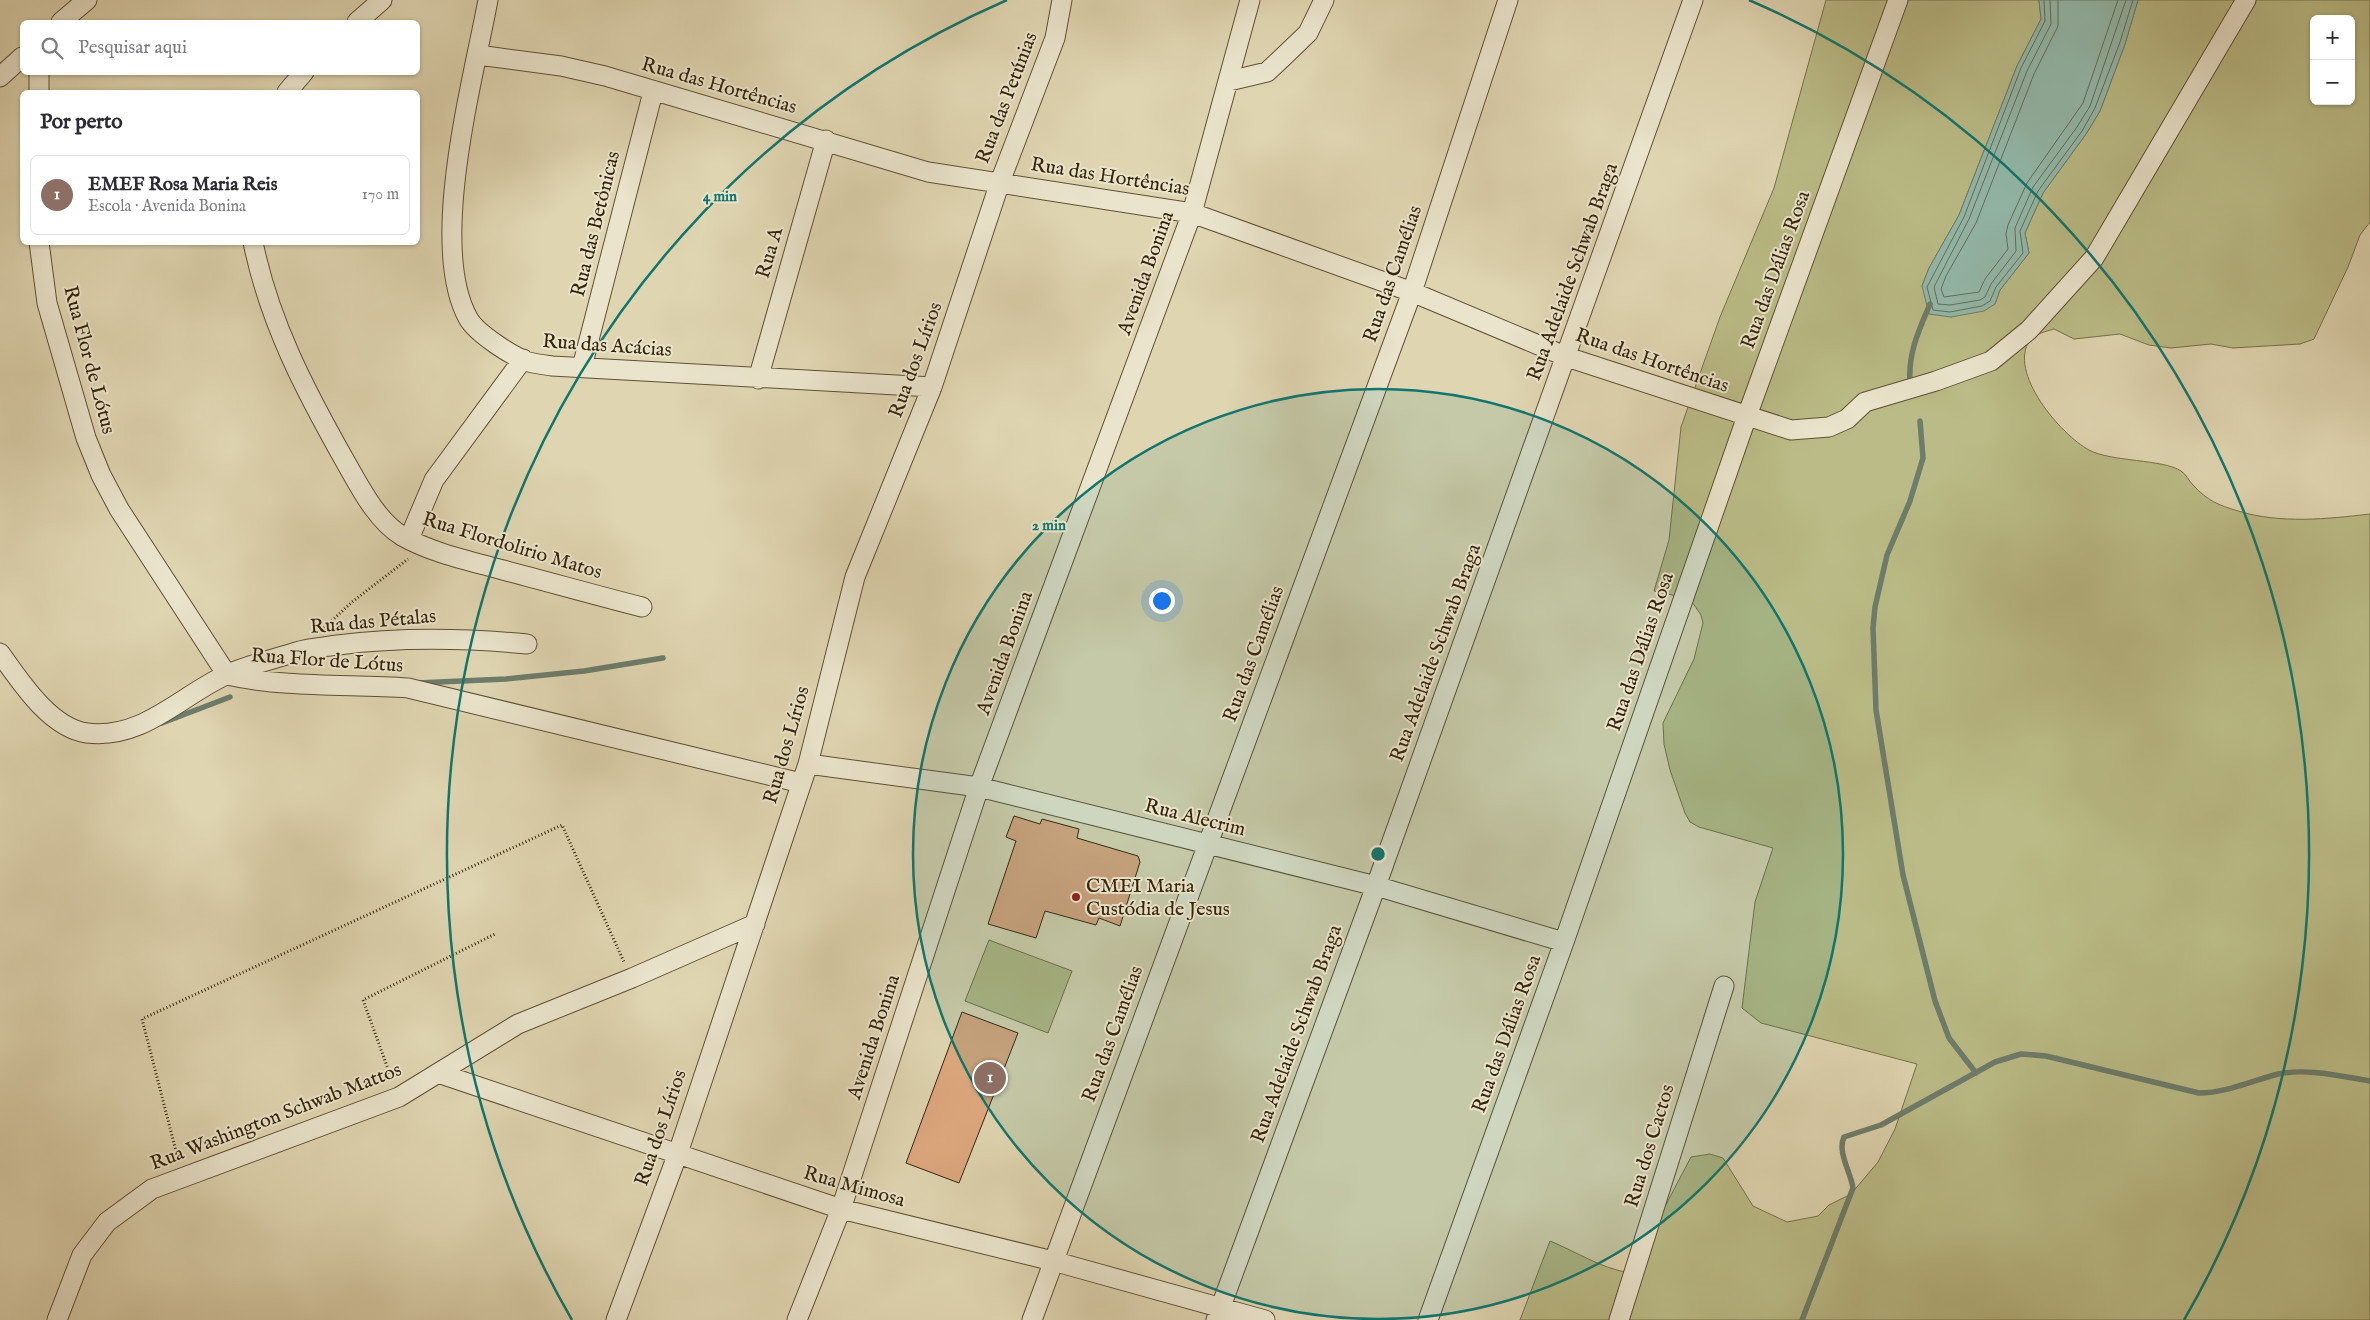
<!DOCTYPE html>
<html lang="pt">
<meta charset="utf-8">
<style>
:root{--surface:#fff;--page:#f7f7f7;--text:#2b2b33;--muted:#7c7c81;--line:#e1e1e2;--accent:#8f2418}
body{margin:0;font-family:"IM FELL English",serif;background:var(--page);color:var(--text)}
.controls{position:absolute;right:15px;top:15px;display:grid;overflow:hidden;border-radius:8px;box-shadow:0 1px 4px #0004}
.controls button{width:45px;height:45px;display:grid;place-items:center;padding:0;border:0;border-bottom:1px solid var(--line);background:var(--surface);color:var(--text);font:25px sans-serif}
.you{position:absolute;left:1161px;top:600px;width:18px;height:18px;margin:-12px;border:4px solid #fff;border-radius:50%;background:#1a73e8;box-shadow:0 0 0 8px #1a73e833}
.badge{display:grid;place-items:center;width:32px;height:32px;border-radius:50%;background:var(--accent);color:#fff;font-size:16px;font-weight:700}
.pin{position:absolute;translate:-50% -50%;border:2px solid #fff;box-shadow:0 1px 5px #0006}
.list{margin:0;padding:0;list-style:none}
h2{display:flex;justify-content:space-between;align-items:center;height:65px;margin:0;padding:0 20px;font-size:21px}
h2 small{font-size:16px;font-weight:400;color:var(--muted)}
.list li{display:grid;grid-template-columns:32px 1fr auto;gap:15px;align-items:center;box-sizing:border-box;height:80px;margin:0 10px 10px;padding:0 10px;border:1px solid var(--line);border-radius:8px}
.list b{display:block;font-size:19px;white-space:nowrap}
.list p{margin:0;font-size:16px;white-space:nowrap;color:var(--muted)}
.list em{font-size:16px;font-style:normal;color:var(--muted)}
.icon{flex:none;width:28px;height:28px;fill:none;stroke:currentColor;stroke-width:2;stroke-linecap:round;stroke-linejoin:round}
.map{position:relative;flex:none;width:2370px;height:1320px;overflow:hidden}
.search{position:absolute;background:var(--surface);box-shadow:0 1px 4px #0004;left:20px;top:20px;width:400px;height:55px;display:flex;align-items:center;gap:12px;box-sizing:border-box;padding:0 18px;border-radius:8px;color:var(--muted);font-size:19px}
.panel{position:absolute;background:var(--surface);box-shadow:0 1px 4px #0004;left:20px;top:90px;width:400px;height:155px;border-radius:8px}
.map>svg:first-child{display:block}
</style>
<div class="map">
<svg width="2370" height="1320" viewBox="0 0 2370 1320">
<rect width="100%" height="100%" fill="#dfd5b1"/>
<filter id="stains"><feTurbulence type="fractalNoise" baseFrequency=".004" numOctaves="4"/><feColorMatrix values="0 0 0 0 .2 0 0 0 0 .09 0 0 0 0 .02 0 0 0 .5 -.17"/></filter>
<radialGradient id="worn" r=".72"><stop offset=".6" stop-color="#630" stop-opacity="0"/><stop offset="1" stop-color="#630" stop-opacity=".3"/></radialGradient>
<!-- green -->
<path fill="#babb86" stroke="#787048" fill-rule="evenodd" d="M1826,0H2039L2041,19L2017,66L1959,215L1929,268L1922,286L1951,317L1995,304L2000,290L2029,253L2025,233L2043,193L2086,134L2100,111L2125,44L2138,0H2370V222L2360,235L2348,267L2314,339L2300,344L2233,348L2211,344L2171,348L2149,345L2120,334L2074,339L2054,329C2047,331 2035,334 2030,340C2007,372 2061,435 2089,450C2111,462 2163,459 2181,471C2186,474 2189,481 2193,485C2208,501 2218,505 2238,511C2281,524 2327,519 2370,514V1320H1520L1550,1241C1577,1252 1600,1268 1630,1273L1691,1157L1710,1154L1723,1158L1753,1206L1787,1222L1818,1216L1829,1205L1851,1194L1878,1162L1895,1129L1917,1064L1761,1023L1742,1008L1755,902L1773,848L1699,827L1690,822L1685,813L1670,770L1664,744L1663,723L1694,659L1703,623L1701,615L1690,599L1654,591L1669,540L1681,427L1720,317L1774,188ZM2314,19H2351V101H2314Z
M989,940L1072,971L1048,1033L965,1001Z"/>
<!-- water -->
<path fill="#93b9ab" stroke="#6d7d6b" d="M2039,0H2138L2125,44L2100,111L2086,134L2043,193L2025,233L2029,253L2000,290L1995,304L1984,311L1951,317L1929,314L1922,286L1929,268L1959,215L2017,66L2041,19Z"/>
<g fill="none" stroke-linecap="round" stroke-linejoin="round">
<!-- shore -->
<path stroke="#646e5a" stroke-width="1" d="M2044,0L2045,21L2021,68L1964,217L1927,287L1933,310L1950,312L1982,306L1990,301L1996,287L2023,253L2020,231L2038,191L2082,131L2095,108L2120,42L2133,0
M2050,0L2051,24L2027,71L1969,219L1934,287L1938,304L1950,305L1980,300L1985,297L1991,284L2016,251L2015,228L2033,187L2077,127L2090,106L2126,0
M2058,0V26L2034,74L1976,223L1946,276L1941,289L1944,297L1979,292L1985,279L2008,249L2006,234L2008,225L2027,183L2083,103L2118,0"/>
<!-- stream -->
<path stroke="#6d7d6b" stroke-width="5.5" d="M1910,382C1908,353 1919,330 1930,304
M1920,421L1923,458L1910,501L1887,555L1875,607L1873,628L1876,710L1903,875L1935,1001L1949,1038L1976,1073
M417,683L506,679L584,671L663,658
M162,723L230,697
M1802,1320L1853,1188C1851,1173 1837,1152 1844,1137L1881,1125L1995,1062L2021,1054L2046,1056L2199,1093C2226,1093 2251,1081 2278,1074C2307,1068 2341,1076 2370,1081"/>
</g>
<!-- building -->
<path fill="#dda77e" stroke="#35240a" d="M1014,816L1040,824L1042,819L1079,829L1077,838L1138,856L1140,862L1120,926L1099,918L1096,925L1045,911L1036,938L988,924L1016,841L1006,837Z
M962,1012L1018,1033L959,1183L906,1163Z"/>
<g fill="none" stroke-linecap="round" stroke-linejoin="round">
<!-- minor casing -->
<g stroke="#605034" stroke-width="21">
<path id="minor" d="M488,0C473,81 428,245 468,318C476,333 513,357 529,362C536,364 545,365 552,366L932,387
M61,22L87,0
M357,22L382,0
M478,55L561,66L605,76L928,172L1192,213L1412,292L1567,357L1791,430L1829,427L1847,419L1865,402L1936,381L1991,361L2029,330L2094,258L2246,0
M0,77L22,57
M1229,81L1267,72L1282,58L1308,33L1324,0
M39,92V72
M287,92L304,72
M39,242L47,303L86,438L101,475L119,509L227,675C286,688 348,684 408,688L801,783
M253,242C269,322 306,392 345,461C360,487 376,520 402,536C432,553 470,561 503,570C549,582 595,595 642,607
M582,367L653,92
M758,379L826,140
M409,539L434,480L523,359
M0,653C20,681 50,728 87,733C143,740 181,695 228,674C249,665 274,659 296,652C309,648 324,647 338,645C401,637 463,638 527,644
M808,764L979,787L1376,886L1564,942
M438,1073L841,1209L1053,1261L1265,1320
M57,1320L82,1255L107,1222L152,1189L399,1097L518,1024L632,978L755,924
M616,1320L678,1153L808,764L855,577L932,387L1000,182L1055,38L1062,0
M797,1320L841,1209L979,787L1192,213L1250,0
M1032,1320L1412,292L1508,0
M1216,1320L1376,886L1693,0
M1428,1320L1564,942L1747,416L1898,0
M1619,1320L1724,986"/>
</g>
<!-- path -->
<path stroke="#35240a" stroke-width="3" stroke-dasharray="1 2.5" stroke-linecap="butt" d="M324,628L352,602L408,559
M392,1080L363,1000L495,934
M178,1159L142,1019L562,825L624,962"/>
<!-- minor -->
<use href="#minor" stroke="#eae4cc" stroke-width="19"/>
</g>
<!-- distance rings -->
<circle cx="1378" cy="854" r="465" fill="#0f766e" fill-opacity=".12"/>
<g fill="none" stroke="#0f766e" stroke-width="2.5">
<circle cx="1378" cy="854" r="465"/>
<path d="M572 1320A931 931 0 0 1 1007 0M1749 0A931 931 0 0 1 2184 1320"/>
</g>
<!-- markers -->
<circle fill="#8f2418" stroke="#eae4cc" stroke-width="2" cx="1076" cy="897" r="5"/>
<g text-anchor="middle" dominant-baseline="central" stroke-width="4" stroke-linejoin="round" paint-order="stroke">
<!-- street labels -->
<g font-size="20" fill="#35240a" stroke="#eae4cc">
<text transform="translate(719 86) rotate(16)">Rua das Hortências</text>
<text transform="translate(1007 98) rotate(-69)">Rua das Petúnias</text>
<text transform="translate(1110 177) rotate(9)">Rua das Hortências</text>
<text transform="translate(596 224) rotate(-76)">Rua das Betônicas</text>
<text transform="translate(770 253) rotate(-74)">Rua A</text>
<text transform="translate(1776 270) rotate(-70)">Rua das Dálias Rosa</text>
<text transform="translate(1573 272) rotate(-70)">Rua Adelaide Schwab Braga</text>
<text transform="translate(1146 273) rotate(-70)">Avenida Bonina</text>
<text transform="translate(1393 274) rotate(-71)">Rua das Camélias</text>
<text transform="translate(607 346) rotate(4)">Rua das Acácias</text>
<text transform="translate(89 360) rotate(75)">Rua Flor de Lótus</text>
<text transform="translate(916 360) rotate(-70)">Rua dos Lírios</text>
<text transform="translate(1652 361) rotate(19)">Rua das Hortências</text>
<text transform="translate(512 546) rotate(17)">Rua Flordolirio Matos</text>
<text transform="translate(373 622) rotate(-5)">Rua das Pétalas</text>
<text transform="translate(1641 652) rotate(-71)">Rua das Dálias Rosa</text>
<text transform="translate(1005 653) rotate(-70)">Avenida Bonina</text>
<text transform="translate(1436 653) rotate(-70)">Rua Adelaide Schwab Braga</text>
<text transform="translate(1254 654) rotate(-70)">Rua das Camélias</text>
<text transform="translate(327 661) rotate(4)">Rua Flor de Lótus</text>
<text transform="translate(787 745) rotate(-74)">Rua dos Lírios</text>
<text transform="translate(1195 818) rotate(14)">Rua Alecrim</text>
<text transform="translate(1113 1034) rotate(-70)">Rua das Camélias</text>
<text transform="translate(1297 1034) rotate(-70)">Rua Adelaide Schwab Braga</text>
<text transform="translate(1507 1034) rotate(-70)">Rua das Dálias Rosa</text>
<text transform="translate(874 1037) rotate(-72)">Avenida Bonina</text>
<text transform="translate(276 1117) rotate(-21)">Rua Washington Schwab Mattos</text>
<text transform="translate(661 1128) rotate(-71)">Rua dos Lírios</text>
<text transform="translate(1650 1146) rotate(-73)">Rua dos Cactos</text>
<text transform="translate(854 1187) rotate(16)">Rua Mimosa</text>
</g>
<!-- poi labels -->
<g font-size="20" fill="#35240a" stroke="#eae4cc" text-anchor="start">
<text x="1086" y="886">CMEI Maria<tspan x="1086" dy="23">Custódia de Jesus</tspan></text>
</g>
</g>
<circle cx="1378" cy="854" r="8" fill="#0f766e" stroke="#eae4cc" stroke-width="2.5"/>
<g font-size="15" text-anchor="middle" font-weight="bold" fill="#0f766e" stroke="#eae4cc" stroke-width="4" stroke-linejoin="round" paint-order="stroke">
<text x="720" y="201">4 min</text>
<text x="1049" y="530">2 min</text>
</g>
<rect width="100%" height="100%" filter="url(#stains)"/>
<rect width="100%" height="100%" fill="url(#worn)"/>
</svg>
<div class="controls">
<button>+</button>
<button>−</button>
</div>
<div class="you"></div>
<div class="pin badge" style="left:990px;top:1078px;background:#8d6e63">1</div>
<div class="search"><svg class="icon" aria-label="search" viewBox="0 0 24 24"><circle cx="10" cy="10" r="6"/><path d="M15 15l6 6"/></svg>Pesquisar aqui</div>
<section class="panel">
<h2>Por perto<small></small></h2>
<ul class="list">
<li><span class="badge" style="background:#8d6e63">1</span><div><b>EMEF Rosa Maria Reis</b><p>Escola · Avenida Bonina</p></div><em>170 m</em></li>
</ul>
</section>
</div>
